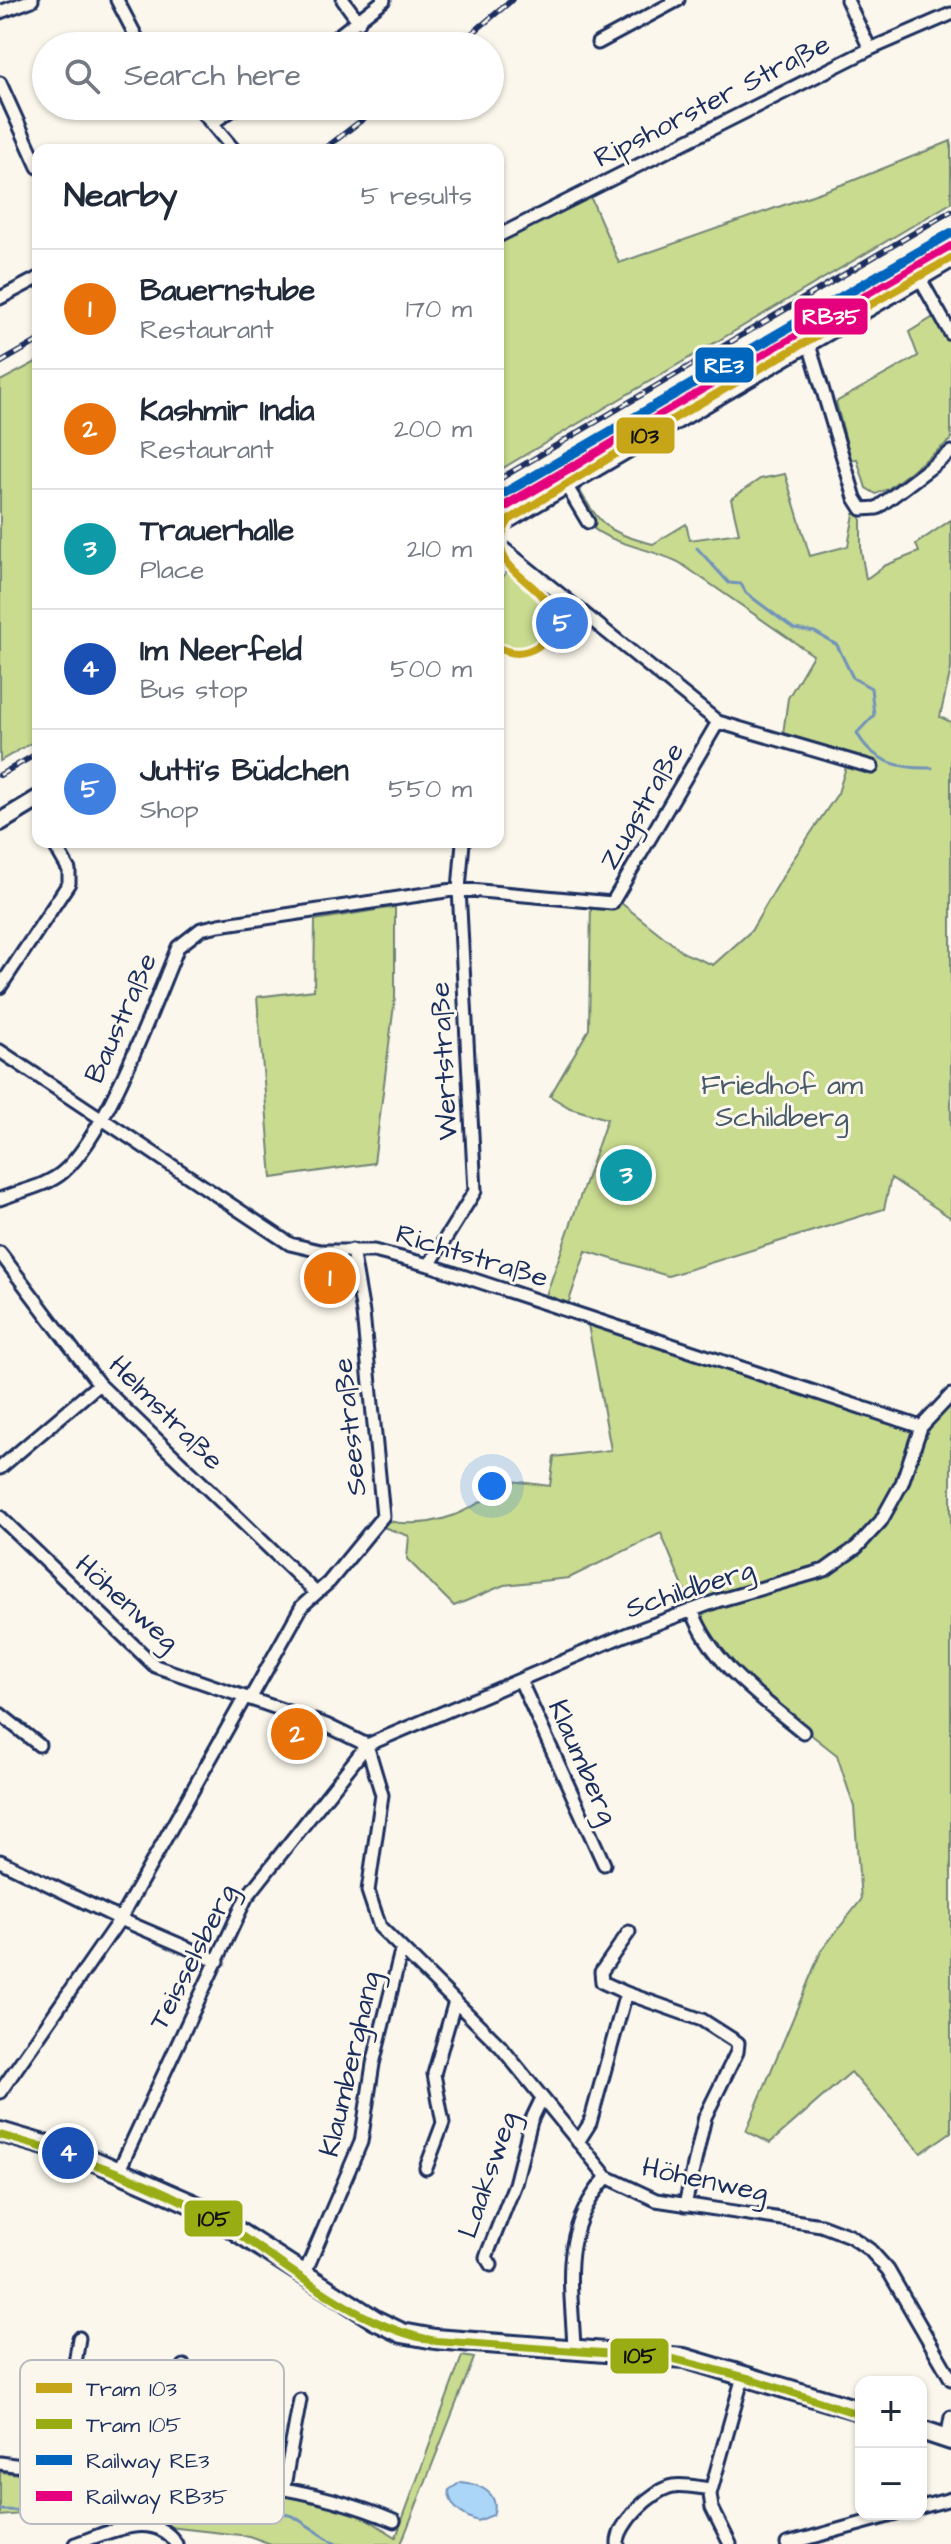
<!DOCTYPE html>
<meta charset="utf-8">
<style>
:root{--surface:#fff;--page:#f2f2f3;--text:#1f2937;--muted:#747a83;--line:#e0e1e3;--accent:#0f766e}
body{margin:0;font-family:"Architects Daughter",sans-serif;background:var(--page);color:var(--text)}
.controls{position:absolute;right:24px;bottom:24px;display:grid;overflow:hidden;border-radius:16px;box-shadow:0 2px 6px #0004}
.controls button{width:72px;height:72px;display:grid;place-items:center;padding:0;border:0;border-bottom:2px solid var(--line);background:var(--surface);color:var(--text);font:40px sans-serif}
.you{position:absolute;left:492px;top:1486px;width:28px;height:28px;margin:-20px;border:6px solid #fff;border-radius:50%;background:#1a73e8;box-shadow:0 0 0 12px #1a73e833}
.badge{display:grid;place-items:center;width:52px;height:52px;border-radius:50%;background:var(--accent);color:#fff;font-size:26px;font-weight:700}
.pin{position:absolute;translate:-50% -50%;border:4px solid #fff;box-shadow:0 2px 8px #0006}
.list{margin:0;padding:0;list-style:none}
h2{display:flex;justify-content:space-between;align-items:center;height:104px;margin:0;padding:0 32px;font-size:34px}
h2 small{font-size:26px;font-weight:400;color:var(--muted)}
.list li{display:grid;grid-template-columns:52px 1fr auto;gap:24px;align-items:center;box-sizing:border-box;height:120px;padding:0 32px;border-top:2px solid var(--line)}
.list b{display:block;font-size:30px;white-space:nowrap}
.list p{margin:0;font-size:26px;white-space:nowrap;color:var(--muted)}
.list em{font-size:26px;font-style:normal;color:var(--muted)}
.icon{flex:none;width:44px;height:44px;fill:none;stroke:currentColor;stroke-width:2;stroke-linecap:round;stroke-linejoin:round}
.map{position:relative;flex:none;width:951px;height:2544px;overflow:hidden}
.search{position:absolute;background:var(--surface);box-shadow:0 2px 6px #0004;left:32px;top:32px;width:472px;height:88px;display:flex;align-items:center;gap:20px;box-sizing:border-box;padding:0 28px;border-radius:44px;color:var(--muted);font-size:30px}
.panel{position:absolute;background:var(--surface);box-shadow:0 2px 6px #0004;left:32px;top:144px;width:472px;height:704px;border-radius:16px}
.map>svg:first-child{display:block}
</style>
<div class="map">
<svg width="951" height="2544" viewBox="0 0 951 2544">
<rect width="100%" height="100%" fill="#fbf7ec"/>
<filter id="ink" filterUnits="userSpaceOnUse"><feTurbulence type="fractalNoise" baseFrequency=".0125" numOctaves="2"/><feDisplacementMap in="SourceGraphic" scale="16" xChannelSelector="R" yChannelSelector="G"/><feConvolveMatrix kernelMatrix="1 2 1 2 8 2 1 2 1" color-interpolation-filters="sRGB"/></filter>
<g filter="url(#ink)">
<!-- green -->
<path fill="#c9db8f" stroke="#728576" stroke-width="2" d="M951,141V203L498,471V240L590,196L619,263L852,181Z
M937,315L951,340V440L888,489L876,494L866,488L857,459L851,460L836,402L918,356L909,332Z
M38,361V739L0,761V381Z
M785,474L810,556L848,546L854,514H861V551L866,579L884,566L919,552L916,544L951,520V669L940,717L951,722V1218L891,1178L884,1209L668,1276L586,1251L566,1310L543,1304L607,1119L570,1108L550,1096L589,1029L591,901L621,903L684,953L713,965L751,931L790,864L838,793L846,767H861L782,741L788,698L813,655L680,563C657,550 607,543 591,526C584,517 578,503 573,492L579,489C599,526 611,534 653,544L686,524L690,540L739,533L731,499L760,479Z
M508,570C519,578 540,592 547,605C562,635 524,660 498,646L500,581Z
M395,907V997L374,1163L272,1178L257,997L314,990L315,920Z
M587,1319L925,1433L951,1393V2132L921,2153L851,2072L770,2143L746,2131L821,1951L861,1900L854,1807L837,1755L728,1669L700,1628L661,1533L569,1578L504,1585L454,1606L407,1559L409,1536L383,1527V1520C434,1532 471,1511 512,1481L550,1486L554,1457L611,1450Z
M462,2356L474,2358L401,2544H271L249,2536L168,2527L151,2520H60L41,2512L0,2516V2472L82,2480L234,2487L277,2493L353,2510L396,2537Z"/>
<!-- water -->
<path fill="#acd6f7" stroke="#7293ba" stroke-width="2" d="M461,2482C479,2484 501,2493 493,2515L478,2521C463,2516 449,2507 449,2490Z"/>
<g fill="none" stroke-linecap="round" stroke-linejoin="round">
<!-- stream -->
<path stroke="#7293ba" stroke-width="3" d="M697,548L729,583L741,584L746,593L794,629L815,632L837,645L853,678L871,688L874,715L857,733C873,763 902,769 932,768
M0,2510L100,2512L139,2507L217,2517L244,2511H271L293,2516L336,2544"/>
<!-- minor casing -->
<g stroke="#1b2f5e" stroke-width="17">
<path id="minor" d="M117,0L141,46
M343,0L359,22
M847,0L870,49
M0,12L32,0
M598,43L678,0
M325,46L384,0
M0,83L38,167
M197,106L234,150
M214,122L238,106
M498,236L870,49L951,14
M919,277L951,334
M0,298L38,278
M808,341L855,498L862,509L877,508L951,452
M566,485L588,522
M498,544L718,722L872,767
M0,987L69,883V870L53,842
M0,1051L290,1244L320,1251H374L429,1265L921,1427
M0,1199C19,1191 47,1186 63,1172C107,1134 154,1004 178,947L201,929L219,925L459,889L612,903L718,722
M0,1253L99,1384L315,1592
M429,1265L475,1191L459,889L463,842
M0,1468L99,1384
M0,1517L155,1666L326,1725L367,1745L382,1795L368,1891L380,1927L501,2047L607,2177L656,2200L821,2225L850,2236L870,2250L888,2270L951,2379
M692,1610C712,1664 759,1696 803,1732
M520,1680L604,1864
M250,1699L302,1606L329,1582L383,1516L363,1313L352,1250
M0,1714L39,1745
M0,1861L120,1919L218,1961
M626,1993L702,2020L738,2043L737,2052L705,2117L685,2205
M0,2092L120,1919L245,1697
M578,2142L590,2123L626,1993L602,1982L601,1972L629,1932
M426,2168L443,2123L434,2074L455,2001
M119,2170L246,1898L367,1745L625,1635L717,1601L825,1570L857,1547L881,1521L902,1483L921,1427L951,1395
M491,2265L486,2257L515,2184L531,2121L542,2098
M304,2275L361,2142L373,2064L401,1951
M574,2347C571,2281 559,2231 607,2177
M947,2439L951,2417
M0,2463C138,2483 261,2465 394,2521
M58,2472L79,2338
M171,2475L184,2366
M284,2486L300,2400
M921,2507L951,2499
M75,2544C105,2534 154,2508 176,2544
M618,2544C617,2524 653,2489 673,2486C685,2484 699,2488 711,2489
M730,2544L712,2508L710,2494L744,2373
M787,2544L896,2514"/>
</g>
<!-- secondary casing -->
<g stroke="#1b2f5e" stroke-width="22">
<path id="secondary" d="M498,525L951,259
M0,822L38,799"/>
</g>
<!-- primary casing -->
<g stroke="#1b2f5e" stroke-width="24">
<path id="primary" d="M0,2132L85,2157L199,2207L375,2320L402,2333L435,2339L684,2358L861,2411
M921,2430L951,2440"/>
</g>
<!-- minor -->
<use href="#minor" stroke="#fbf7ec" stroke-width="11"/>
<!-- secondary -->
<use href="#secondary" stroke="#fbf7ec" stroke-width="16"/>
<!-- primary -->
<use href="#primary" stroke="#fbf7ec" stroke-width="18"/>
<!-- rail casing -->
<g stroke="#1b2f5e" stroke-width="6">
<path id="rail" d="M457,46L512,0
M323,150L380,106
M0,363L38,341
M498,480L951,211
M0,775L38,753"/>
</g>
<!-- rail -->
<use href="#rail" stroke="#fbf7ec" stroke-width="3" stroke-dasharray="9" stroke-linecap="butt"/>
<!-- rail-1 casing -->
<g stroke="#fbf7ec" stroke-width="16">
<path id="rail-1" d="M498,497L951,233"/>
</g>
<!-- rail-2 casing -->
<g stroke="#fbf7ec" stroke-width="16">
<path id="rail-2" d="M504,507L951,247"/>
</g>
<!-- rail-1 -->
<use href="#rail-1" stroke="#0065bd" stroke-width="10"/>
<!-- rail-2 -->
<use href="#rail-2" stroke="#e5007d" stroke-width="10"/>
<!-- tram-1 casing -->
<g stroke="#fbf7ec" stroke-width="14">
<path id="tram-1" d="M498,648C508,652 517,655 528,651C538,648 547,640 550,630C562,594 515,583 503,555C498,543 502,531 509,520L661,426L951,258"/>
</g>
<!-- tram-2 casing -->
<g stroke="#fbf7ec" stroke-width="14">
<path id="tram-2" d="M0,2135C64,2153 128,2173 188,2204C272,2247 341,2324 436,2341L670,2358L748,2378L861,2415"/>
</g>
<!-- tram-1 -->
<use href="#tram-1" stroke="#c6a518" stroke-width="8"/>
<!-- tram-2 -->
<use href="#tram-2" stroke="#98ad13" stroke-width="8"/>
</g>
</g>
<g text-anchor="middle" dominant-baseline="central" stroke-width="6" stroke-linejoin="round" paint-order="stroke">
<!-- street labels -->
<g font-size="28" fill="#1b2f5e" stroke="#fbf7ec">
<text transform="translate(712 101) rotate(-27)">Ripshorster Straße</text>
<text transform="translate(642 806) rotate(-60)">Zugstraße</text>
<text transform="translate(121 1018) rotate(-66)">Baustraße</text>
<text transform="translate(444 1061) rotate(-93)">Wertstraße</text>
<text transform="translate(472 1256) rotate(17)">Richtstraße</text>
<text transform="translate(166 1413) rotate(45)">Helmstraße</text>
<text transform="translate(350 1427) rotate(-96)">Seestraße</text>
<text transform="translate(690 1589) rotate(-18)">Schildberg</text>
<text transform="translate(127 1603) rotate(42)">Höhenweg</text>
<text transform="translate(583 1762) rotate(66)">Klaumberg</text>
<text transform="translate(193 1957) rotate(-63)">Teisselsberg</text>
<text transform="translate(350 2064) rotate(-77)">Klaumberghang</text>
<text transform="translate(488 2175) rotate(-71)">Laaksweg</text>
<text transform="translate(705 2180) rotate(12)">Höhenweg</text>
</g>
<!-- park labels -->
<g font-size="28" fill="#465a6a" stroke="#fbf7ec">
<text x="782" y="1085">Friedhof am<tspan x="782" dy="32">Schildberg</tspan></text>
</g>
</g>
<!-- legend -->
<rect x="20" y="2360" width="264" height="164" rx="12" fill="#fbf7ec" stroke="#b8bbc1" stroke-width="2"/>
<rect x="36" y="2383" width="36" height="10" fill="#c6a518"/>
<rect x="36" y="2419" width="36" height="10" fill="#98ad13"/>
<rect x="36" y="2455" width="36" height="10" fill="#0065bd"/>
<rect x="36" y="2491" width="36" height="10" fill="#e5007d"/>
<g font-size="22" fill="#1b2f5e">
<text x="86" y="2396">Tram 103</text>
<text x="86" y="2432">Tram 105</text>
<text x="86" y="2468">Railway RE3</text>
<text x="86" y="2504">Railway RB35</text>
</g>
<g stroke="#fbf7ec" stroke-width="3">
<rect x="793" y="297" width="76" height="39" rx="8" fill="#e5007d"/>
<rect x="694" y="346" width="61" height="38" rx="8" fill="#0065bd"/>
<rect x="615" y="416" width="61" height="39" rx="8" fill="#c6a518"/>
<rect x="183" y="2199" width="61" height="39" rx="8" fill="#98ad13"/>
<rect x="609" y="2337" width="61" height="38" rx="8" fill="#98ad13"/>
</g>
<g font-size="22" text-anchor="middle" font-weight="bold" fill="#fff">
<text x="831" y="324">RB35</text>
<text x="724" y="373">RE3</text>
</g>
<g font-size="22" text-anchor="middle" font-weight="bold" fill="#111">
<text x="645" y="443">103</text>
<text x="214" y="2226">105</text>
<text x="640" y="2363">105</text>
</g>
</svg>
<div class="controls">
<button>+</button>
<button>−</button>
</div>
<div class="you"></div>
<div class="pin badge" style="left:330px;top:1278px;background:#e8710a">1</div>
<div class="pin badge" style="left:297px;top:1734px;background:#e8710a">2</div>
<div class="pin badge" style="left:626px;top:1175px;background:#0f9aa8">3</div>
<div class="pin badge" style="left:68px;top:2153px;background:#1a4fb4">4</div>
<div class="pin badge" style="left:562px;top:623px;background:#3f7fe0">5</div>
<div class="search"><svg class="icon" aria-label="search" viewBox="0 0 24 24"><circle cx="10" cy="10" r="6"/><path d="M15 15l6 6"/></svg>Search here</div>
<section class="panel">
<h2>Nearby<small>5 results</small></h2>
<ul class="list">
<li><span class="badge" style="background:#e8710a">1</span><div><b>Bauernstube</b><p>Restaurant</p></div><em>170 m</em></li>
<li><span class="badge" style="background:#e8710a">2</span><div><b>Kashmir India</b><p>Restaurant</p></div><em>200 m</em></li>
<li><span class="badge" style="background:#0f9aa8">3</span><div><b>Trauerhalle</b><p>Place</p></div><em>210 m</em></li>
<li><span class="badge" style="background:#1a4fb4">4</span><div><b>Im Neerfeld</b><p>Bus stop</p></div><em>500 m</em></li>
<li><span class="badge" style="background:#3f7fe0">5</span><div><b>Jutti's Büdchen</b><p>Shop</p></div><em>550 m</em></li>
</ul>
</section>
</div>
